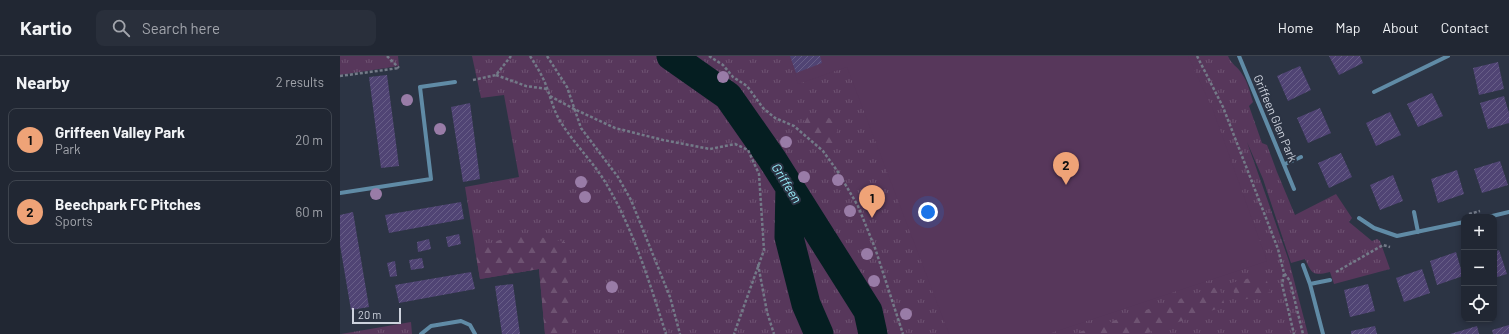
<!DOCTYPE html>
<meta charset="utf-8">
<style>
:root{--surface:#212733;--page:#292f3b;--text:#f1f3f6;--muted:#a2a5ac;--line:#3e444e;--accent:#efa377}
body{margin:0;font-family:Barlow,sans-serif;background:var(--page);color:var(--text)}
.controls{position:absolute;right:12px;bottom:12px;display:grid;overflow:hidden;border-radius:8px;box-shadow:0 2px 6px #0003}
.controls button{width:36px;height:36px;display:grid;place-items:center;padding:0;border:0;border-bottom:1px solid var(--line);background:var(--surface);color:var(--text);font:20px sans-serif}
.scale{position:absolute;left:12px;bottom:10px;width:49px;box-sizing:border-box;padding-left:4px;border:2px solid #cdd2dd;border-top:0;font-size:11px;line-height:14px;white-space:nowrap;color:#cdd2dd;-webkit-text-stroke:3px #2c3444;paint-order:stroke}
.you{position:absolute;left:588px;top:156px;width:14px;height:14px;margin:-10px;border:3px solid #fff;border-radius:50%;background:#1a73e8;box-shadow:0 0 0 6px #1a73e833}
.badge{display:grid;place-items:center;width:26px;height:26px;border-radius:50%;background:var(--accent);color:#111;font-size:13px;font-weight:700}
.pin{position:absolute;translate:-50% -33px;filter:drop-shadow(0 1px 2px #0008)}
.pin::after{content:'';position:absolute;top:21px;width:14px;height:12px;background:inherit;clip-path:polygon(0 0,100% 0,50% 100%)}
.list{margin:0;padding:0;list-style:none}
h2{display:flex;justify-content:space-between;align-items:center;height:52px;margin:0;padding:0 16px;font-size:17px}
h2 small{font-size:13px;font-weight:400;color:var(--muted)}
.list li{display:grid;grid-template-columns:26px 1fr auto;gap:12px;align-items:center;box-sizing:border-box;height:64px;margin:0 8px 8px;padding:0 8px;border:1px solid var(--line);border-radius:8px}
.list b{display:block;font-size:15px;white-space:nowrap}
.list p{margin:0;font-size:13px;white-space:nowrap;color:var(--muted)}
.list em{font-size:13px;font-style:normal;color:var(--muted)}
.icon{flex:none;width:22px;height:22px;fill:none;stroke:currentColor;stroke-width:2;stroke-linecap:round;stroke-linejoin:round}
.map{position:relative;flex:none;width:1169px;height:278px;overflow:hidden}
header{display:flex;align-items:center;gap:24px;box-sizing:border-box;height:56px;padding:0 20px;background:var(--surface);border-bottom:1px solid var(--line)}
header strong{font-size:19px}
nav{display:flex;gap:22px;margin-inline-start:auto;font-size:14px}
.search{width:280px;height:36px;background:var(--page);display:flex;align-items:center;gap:10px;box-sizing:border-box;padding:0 14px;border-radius:8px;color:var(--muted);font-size:15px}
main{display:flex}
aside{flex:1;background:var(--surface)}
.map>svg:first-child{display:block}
</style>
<header>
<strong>Kartio</strong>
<div class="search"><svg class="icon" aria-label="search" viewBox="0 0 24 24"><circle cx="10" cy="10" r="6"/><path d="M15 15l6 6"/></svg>Search here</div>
<nav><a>Home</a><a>Map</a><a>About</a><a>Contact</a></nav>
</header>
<main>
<aside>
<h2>Nearby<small>2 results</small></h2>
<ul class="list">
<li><span class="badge">1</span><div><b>Griffeen Valley Park</b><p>Park</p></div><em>20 m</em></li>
<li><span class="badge">2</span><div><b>Beechpark FC Pitches</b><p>Sports</p></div><em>60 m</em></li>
</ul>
</aside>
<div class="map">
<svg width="1169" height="278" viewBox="0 0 1169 278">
<defs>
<pattern id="grass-tufts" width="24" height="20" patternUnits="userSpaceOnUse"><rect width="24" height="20" fill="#57375b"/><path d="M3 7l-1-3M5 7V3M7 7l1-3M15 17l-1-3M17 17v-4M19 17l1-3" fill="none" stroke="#6e5372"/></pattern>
<pattern id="forest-firs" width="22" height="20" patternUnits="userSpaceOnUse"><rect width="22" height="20" fill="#57375b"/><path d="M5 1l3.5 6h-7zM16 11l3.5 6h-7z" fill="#6e5372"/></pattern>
<pattern id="building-hatch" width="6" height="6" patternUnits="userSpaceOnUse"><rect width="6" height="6" fill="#504474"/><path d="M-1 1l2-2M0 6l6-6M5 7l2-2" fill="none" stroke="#685e87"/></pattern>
</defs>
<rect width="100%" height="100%" fill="#2c3444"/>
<!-- grass -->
<path fill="url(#grass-tufts)" d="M0,0H58L59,10L0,19Z
M132,0H888C891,8 898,11 902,18C908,26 910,37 913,46L909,50L922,87L927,89L937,116L955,159L996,138L1012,162L1009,166L1032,185L1037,183L1040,185L1050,213L994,228L990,216C974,220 972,219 965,203L951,207L923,123L907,86L949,205L968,278H205L199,213L140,223L125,131L179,121L164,39L141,42Z
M71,266L72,278H1Z"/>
<!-- forest -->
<path fill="url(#forest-firs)" d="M479,59L492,63L497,73L498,87L492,95L477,82L462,71L468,60Z
M179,177L225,186L232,278H205L199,213L140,223L135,193Z
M925,218L930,236L897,246L891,227Z
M879,230L885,250L804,278H733Z"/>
<!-- garden -->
<path fill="#57375b" d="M450,0H848L873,54L927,205L708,278H609L507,11L458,28Z"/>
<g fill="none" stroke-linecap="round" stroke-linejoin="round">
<!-- river -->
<path stroke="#051e21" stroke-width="29" d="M331,0L388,40L432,103L528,255L533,278
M450,131L449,181L466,248L479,278"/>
</g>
<!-- building -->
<path fill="url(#building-hatch)" d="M450,0H480L482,7L456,17Z
M989,0H1020L1023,7L999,19Z
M1158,6L1164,33L1139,39L1133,12Z
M960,10L971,34L948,45L937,20Z
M47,19L59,110L41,112L29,21Z
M1092,37L1103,60L1078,71L1067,48Z
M1164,40L1169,57V67L1148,73L1140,47Z
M130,47L140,123L123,126L111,51Z
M980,52L991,77L968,87L957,62Z
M1050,56L1061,79L1036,90L1026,67Z
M1001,97L1012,121L989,132L978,107Z
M1160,105L1168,129L1142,137L1134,113Z
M1117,114L1124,138L1098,147L1091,123Z
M1053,119L1063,145L1040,154L1030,129Z
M121,146L124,163L49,177L45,159Z
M13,156L29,251L11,254L0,189V159Z
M119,178L121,188L108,191L106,181Z
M89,183L91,193L78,196L77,186Z
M1159,194L1167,218L1154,222V196Z
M1116,196L1123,220L1097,229L1090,205Z
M82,202L84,212L71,214L69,204Z
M55,205L57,220L50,221L47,207Z
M1082,213L1090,237L1064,246L1056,222Z
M131,216L135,233L59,247L55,229Z
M173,228L180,278H162L155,230Z
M1028,228L1035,255L1010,261L1004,234Z
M1169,269V278H1153L1152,274Z
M1035,270L1037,278H1011V275Z
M1137,270L1139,278H1110Z"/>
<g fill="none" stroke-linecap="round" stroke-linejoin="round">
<!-- path -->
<path stroke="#737a88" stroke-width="2.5" stroke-dasharray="3 2" stroke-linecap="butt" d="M47,0L59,12
M190,0C197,11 204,22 208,35C212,46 215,58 222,68C234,87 250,103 262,121C292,168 309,225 326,278
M207,0L227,31L241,72L278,121L291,144L330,241L340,278
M369,0L383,9L393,21L407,30L423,52L435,62L454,70L483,95L498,116L518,150L535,192L563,278
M857,0L883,51L938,193L944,217L950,225L963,278
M156,19L186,30L207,33
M0,20L59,12
M133,24L156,19L171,0
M210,40L234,53L275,72L323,84L370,93L395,88L408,94L419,118L424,194L394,278
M1129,158L1140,155
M418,208L427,256L434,278
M996,216L1043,189L1050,191
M944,218L942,228L954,278"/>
<!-- minor -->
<path stroke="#608ba6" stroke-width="4" d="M899,0L954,133
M1034,36L1108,0
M945,108L961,101
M0,137L91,123L80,31L115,26
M1074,156L1078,176
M1148,161L1169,156
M1019,162L1034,172L1057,180L1124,166
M963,209L970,228L983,278
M970,228L990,224
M81,278L91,270L121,265L130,269L135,278"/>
</g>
<!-- trees -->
<g fill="#997ca7">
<circle cx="383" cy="21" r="6"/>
<circle cx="67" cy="44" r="6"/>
<circle cx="100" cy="73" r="6"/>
<circle cx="446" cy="86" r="6"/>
<circle cx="464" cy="121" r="6"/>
<circle cx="498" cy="124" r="6"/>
<circle cx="241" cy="126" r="6"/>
<circle cx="36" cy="138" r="6"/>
<circle cx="245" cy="141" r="6"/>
<circle cx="510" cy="155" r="6"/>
<circle cx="527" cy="198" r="6"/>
<circle cx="534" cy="225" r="6"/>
<circle cx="272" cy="231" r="6"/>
<circle cx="566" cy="258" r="6"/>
</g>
<g text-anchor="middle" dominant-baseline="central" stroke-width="4" stroke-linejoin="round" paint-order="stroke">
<!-- street labels -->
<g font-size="12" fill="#cdd2dd" stroke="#2c3444">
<text transform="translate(936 62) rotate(67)">Griffeen Glen Park</text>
</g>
<!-- water labels -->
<g font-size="13" font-style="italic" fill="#98f1fe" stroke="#2c3444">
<text transform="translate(447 127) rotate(58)">Griffeen</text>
</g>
</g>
</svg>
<div class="controls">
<button>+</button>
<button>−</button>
<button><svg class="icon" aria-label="locate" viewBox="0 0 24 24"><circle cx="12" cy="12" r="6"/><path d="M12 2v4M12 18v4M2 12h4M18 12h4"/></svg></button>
</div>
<div class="scale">20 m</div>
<div class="you"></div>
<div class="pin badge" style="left:532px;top:162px">1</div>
<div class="pin badge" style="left:726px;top:129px">2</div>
</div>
</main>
